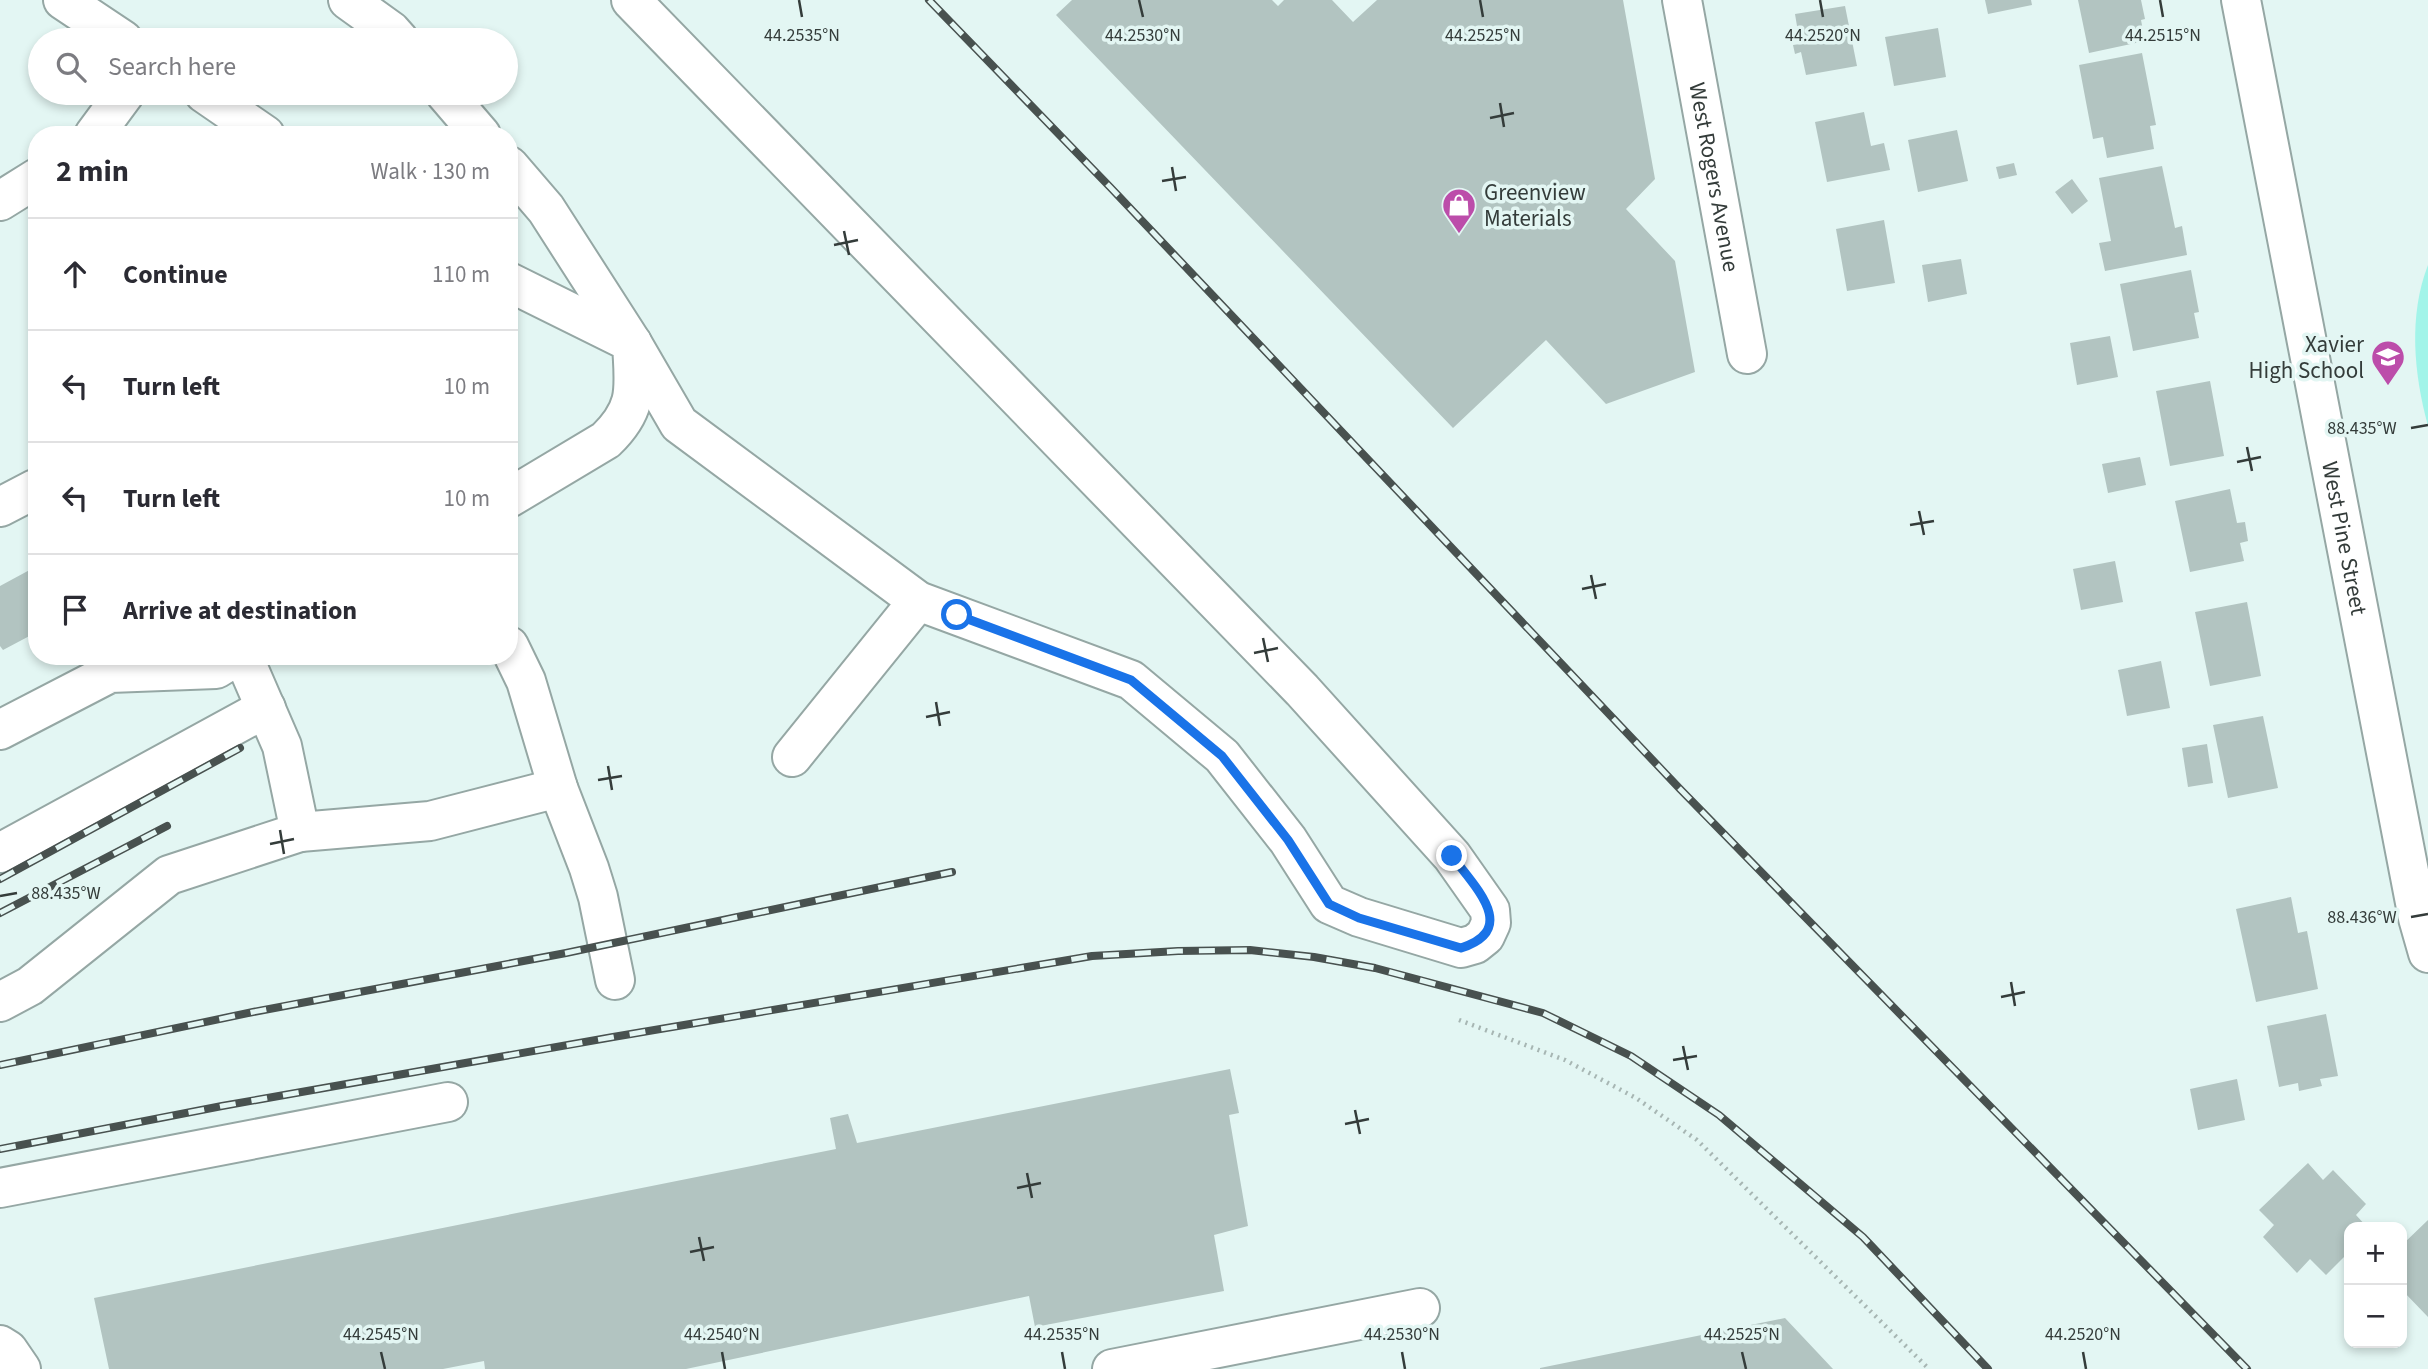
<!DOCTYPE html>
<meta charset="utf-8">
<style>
:root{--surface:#fff;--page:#f2f2f3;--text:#2b2b33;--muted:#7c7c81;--line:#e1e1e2}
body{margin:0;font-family:"Source Sans 3",sans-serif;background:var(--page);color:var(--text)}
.controls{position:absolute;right:21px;bottom:21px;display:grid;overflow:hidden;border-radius:14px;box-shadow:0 4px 10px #0003}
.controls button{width:63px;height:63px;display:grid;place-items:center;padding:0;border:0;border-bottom:2px solid var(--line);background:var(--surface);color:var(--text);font:35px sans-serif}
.stop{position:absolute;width:21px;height:21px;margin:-16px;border:5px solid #1a73e8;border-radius:50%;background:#fff}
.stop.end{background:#1a73e8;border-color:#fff;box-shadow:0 2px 7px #0008}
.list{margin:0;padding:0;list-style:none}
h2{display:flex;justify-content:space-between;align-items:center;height:91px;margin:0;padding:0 28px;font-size:30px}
h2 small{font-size:23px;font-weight:400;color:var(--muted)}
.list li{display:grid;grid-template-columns:46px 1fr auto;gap:21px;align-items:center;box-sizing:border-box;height:112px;padding:0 28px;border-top:2px solid var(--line)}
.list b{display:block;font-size:26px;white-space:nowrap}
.list em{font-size:23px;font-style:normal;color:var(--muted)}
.icon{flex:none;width:38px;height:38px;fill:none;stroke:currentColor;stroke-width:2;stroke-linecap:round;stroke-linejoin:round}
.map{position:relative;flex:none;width:2428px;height:1369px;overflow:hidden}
.search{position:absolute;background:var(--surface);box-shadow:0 4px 10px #0003;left:28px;top:28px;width:490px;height:77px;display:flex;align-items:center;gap:18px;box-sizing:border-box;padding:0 24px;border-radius:38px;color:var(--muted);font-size:26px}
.panel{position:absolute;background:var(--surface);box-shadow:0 4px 10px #0003;left:28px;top:126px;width:490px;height:539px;border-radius:28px}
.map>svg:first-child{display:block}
</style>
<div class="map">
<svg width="2428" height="1369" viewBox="0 0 2428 1369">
<rect width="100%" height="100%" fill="#e3f6f3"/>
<!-- green -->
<path fill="#a2f4e9" d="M2428,265V426C2414,375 2408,316 2428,265Z"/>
<!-- building -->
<path fill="#b2c4c1" d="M1072,0H1272L1278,6L1284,0H1332L1353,22L1377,0H1623L1655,179L1626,209L1675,261L1695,372L1606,404L1546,340L1453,428L1056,15Z
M1985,0H2031L2032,5L1988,14Z
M2078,0H2141L2145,19L2141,20L2145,41L2089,53Z
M1845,6L1857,66L1806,75L1801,52L1795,54L1793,45L1800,44L1795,14Z
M1938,28L1946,77L1894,86L1885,37Z
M2142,53L2156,125L2150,126L2154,149L2107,158L2103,137L2093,139L2079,65Z
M1864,112L1871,146L1884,143L1890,170L1827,182L1815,122Z
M1957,130L1968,181L1918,192L1908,140Z
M2014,163L2017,175L1999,179L1996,167Z
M2162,166L2175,228L2182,226L2187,255L2105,271L2099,243L2111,241L2099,178Z
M2072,179L2088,201L2072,214L2055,192Z
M1884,220L1895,283L1847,291L1836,229Z
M1961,259L1967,294L1928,302L1922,265Z
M2191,270L2199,312L2194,313L2199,338L2133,351L2120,284Z
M2110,336L2118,377L2077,385L2070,343Z
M2210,381L2224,456L2170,466L2156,391Z
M2140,457L2146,485L2108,493L2102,464Z
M2230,489L2237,523L2245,522L2248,541L2240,543L2244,561L2190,572L2175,501Z
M2115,561L2123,602L2081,610L2073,569Z
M37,566V632L3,650L0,646V586Z
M2247,602L2261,676L2210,686L2195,612Z
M2161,661L2170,708L2127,716L2118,670Z
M2263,716L2278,788L2228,798L2213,725Z
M2207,744L2213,783L2188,787L2182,748Z
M2291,897L2298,933L2307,931L2318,989L2256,1002L2236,909Z
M2326,1014L2338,1076L2320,1079L2322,1086L2299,1091L2298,1083L2279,1087L2267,1026Z
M1230,1069L1239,1113L1229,1115L1248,1226L1214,1235L1224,1291L1035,1327L1029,1296L686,1369H485L484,1361L443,1369H109L94,1298L836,1149L830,1118L848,1114L857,1143Z
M2237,1079L2245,1120L2198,1130L2190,1089Z
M2308,1163L2323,1180L2333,1170L2366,1204L2356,1215L2367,1227H2349V1252L2326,1275L2310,1259L2297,1273L2263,1237L2274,1225L2259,1210Z
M2428,1220V1317L2402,1290V1275L2405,1272L2402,1268V1245Z
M1785,1318L1833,1369H1540V1368Z"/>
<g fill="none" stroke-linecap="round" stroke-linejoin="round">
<!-- minor casing -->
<g stroke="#95a7a4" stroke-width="42">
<g id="minor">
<path d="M63,0L123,40"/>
<path d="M348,0L391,31L399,40"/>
<path id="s1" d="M1682,0L1747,354"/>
<path id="s2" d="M2241,0L2418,918L2428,953"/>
<path d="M204,93L265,135"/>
<path d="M445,93L481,135"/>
<path d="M94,135L125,93"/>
<path d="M509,166L546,209L632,343L679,424L918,601L1131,680L1222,756L1288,840L1329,904L1359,917L1461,948L1475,944L1485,936L1491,923L1490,910L1452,856L1302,690L631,0"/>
<path d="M0,201L37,178"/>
<path d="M509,282L632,343C634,387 640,407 606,440L509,498"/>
<path d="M0,507L35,489"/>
<path d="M509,646L526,681L558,788L589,868L598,897L615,980"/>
<path d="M0,730L110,673L216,669L237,656"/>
<path d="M792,757L918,601"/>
<path d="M300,832L430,821L558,788"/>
<path d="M0,853L266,708"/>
<path d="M0,1002L30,986L169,875L300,832L282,746L243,656"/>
<path d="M0,1188L448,1102"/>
<path d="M0,1345L8,1350L21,1369"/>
<path d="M1112,1369L1420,1308"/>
</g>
</g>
<!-- path -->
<path stroke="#a7b6b3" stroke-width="4.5" stroke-dasharray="2 5" stroke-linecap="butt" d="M1459,1020L1565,1060L1636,1098L1697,1140L1929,1369"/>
<!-- minor -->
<use href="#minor" stroke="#fff" stroke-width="38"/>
<!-- rail casing -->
<g stroke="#48514f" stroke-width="8">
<path id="rail" d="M929,0L1110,187L1680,789L2247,1369
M0,879L240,748
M0,913L167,826
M0,1065L253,1012L566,953L952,872
M0,1149L222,1106L613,1037L1092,956L1178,951L1250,950L1314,957L1375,968L1543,1013L1631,1056L1719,1115L1863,1237L1988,1369"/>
</g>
<!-- rail -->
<use href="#rail" stroke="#e3f6f3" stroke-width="5" stroke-dasharray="16" stroke-linecap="butt"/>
</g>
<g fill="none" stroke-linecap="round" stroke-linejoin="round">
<!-- route -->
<path stroke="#1a73e8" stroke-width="9" d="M957,615L1131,680L1222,756L1288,840L1329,904L1359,918L1461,948C1520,929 1474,886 1452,856"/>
</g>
<!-- ticks -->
<path fill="none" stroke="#343c3a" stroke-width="2.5" d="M799,0L802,17M1139,0L1143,17M1480,0L1483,17M1820,0L1823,17M2160,0L2163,17M1500,103L1504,127M1490,118L1514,113M1172,167L1176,191M1162,181L1186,177M844,231L849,255M834,245L858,240M2411,428L2428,425M2247,447L2252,471M2237,462L2261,457M1919,511L1924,535M1910,525L1934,521M1591,575L1596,599M1582,589L1606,584M1263,638L1268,662M1254,653L1278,648M936,702L940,726M926,717L950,712M608,766L612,790M598,780L622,776M280,830L284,854M270,844L294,839M0,896L17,893M2411,917L2428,914M2011,982L2015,1006M2001,997L2025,992M1683,1046L1688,1070M1673,1060L1697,1056M1355,1110L1360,1134M1345,1124L1369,1119M1027,1173L1032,1198M1017,1188L1041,1183M699,1237L704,1261M690,1252L714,1247M381,1352L385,1369M722,1352L725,1369M1062,1352L1065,1369M1402,1352L1405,1369M1742,1352L1746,1369M2083,1352L2086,1369"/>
<!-- icons -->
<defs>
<g id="shop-pin" transform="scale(1.75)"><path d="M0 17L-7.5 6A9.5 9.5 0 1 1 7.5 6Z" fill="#bc4daa" stroke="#e3f6f3"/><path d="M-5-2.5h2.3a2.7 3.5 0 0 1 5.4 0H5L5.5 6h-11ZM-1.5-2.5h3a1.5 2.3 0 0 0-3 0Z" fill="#fff"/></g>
<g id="school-pin" transform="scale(1.75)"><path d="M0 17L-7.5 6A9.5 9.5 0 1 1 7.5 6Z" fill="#bc4daa" stroke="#e3f6f3"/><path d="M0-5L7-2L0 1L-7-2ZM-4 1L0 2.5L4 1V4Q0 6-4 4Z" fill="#fff"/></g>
</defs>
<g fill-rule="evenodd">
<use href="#shop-pin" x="1459" y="205"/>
<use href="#school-pin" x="2388" y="357"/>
</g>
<g text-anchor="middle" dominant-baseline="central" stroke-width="7" stroke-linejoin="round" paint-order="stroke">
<!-- street labels -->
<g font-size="23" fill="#343c3a" stroke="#e3f6f3">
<text stroke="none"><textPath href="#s1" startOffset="180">West Rogers Avenue</textPath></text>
<text stroke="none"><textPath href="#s2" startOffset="548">West Pine Street</textPath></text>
</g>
<!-- poi labels -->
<g font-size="23" fill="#343c3a" stroke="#e3f6f3" text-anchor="start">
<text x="1484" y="192">Greenview<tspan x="1484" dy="26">Materials</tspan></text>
<text x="2364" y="344" text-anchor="end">Xavier<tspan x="2364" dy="26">High School</tspan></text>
</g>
</g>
<g font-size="18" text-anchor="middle" fill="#343c3a" stroke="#e3f6f3" stroke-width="7" stroke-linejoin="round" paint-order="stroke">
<text x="802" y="41">44.2535°N</text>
<text x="1143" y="41">44.2530°N</text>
<text x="1483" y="41">44.2525°N</text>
<text x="1823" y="41">44.2520°N</text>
<text x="2163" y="41">44.2515°N</text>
<text x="2362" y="434">88.435°W</text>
<text x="66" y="899">88.435°W</text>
<text x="2362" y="923">88.436°W</text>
<text x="381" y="1340">44.2545°N</text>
<text x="722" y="1340">44.2540°N</text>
<text x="1062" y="1340">44.2535°N</text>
<text x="1402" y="1340">44.2530°N</text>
<text x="1742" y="1340">44.2525°N</text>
<text x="2083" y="1340">44.2520°N</text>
</g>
</svg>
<div class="controls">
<button>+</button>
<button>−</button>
</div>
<div class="stop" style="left:957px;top:615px"></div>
<div class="stop end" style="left:1452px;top:856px"></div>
<div class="search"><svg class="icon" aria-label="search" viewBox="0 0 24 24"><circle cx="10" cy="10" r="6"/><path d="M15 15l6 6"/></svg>Search here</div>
<section class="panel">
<h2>2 min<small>Walk · 130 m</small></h2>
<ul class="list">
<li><svg class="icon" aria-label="ahead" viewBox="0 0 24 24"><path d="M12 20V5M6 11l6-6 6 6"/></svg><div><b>Continue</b></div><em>110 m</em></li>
<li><svg class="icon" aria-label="left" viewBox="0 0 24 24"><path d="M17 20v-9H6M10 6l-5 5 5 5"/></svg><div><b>Turn left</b></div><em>10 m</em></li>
<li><svg class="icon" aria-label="left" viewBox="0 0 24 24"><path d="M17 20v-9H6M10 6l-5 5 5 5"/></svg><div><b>Turn left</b></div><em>10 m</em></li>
<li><svg class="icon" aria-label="arrive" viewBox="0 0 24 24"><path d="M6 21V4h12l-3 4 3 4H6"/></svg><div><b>Arrive at destination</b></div></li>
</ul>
</section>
</div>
